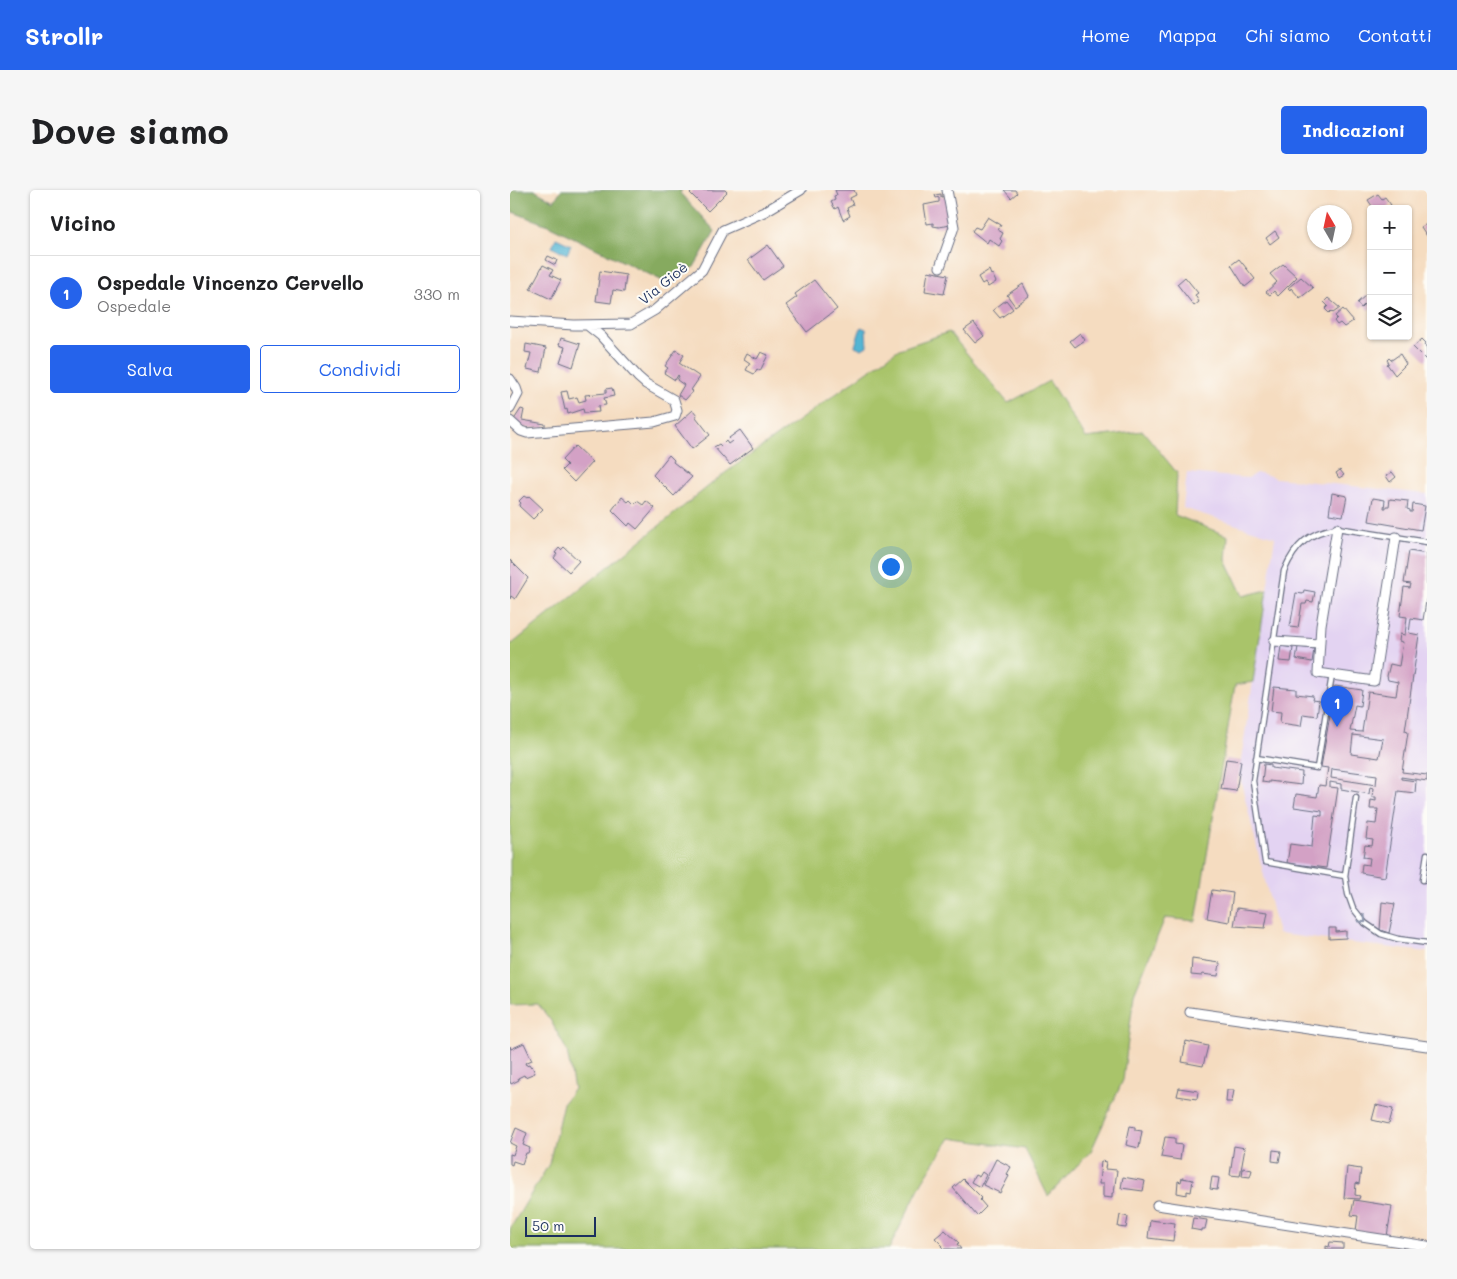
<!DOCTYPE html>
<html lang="it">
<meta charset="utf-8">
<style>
:root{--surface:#fff;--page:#f6f6f6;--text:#202124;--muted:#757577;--line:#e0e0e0;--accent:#2563eb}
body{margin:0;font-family:Mali,sans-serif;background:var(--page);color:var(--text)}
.controls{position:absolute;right:15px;top:15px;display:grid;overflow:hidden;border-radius:5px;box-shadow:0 1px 4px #0004}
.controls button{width:45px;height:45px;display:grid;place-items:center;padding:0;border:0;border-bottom:1px solid var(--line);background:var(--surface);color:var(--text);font:25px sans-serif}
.compass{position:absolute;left:797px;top:15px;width:45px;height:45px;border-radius:50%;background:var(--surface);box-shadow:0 1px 4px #0004;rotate:351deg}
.scale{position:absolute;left:15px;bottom:12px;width:71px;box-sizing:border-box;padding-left:5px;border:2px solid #1b2f5e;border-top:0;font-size:14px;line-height:18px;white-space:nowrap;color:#1b2f5e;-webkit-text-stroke:4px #fdfcf7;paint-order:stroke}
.you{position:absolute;left:380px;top:376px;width:18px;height:18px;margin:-12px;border:4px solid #fff;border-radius:50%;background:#1a73e8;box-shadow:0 0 0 8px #1a73e833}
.badge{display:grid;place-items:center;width:32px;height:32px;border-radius:50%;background:var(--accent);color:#fff;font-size:16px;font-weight:700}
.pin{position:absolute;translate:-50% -41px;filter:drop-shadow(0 1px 2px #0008)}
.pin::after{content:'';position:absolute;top:26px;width:18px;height:15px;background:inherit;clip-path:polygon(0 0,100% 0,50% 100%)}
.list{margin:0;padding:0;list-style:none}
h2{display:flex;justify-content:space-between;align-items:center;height:65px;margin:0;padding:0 20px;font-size:21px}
h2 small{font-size:16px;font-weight:400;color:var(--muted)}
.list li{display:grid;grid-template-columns:32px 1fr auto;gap:15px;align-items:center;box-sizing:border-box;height:75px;padding:0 20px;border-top:1px solid var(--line)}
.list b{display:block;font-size:19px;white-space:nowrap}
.list p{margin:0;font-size:16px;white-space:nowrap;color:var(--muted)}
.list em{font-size:16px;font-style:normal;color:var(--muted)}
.actions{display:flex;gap:10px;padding:15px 20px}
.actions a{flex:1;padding:11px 0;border:1px solid var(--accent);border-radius:5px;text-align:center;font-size:18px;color:var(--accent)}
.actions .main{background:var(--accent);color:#fff}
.icon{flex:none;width:28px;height:28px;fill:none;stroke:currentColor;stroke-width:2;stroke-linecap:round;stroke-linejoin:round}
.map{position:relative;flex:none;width:917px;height:1059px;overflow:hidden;border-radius:5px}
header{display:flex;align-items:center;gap:30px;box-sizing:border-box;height:70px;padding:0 25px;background:var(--accent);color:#fff}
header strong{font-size:24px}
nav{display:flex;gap:28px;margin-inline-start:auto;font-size:18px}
.intro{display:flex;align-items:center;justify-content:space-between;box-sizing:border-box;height:120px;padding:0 30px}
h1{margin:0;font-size:35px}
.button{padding:12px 22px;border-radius:5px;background:var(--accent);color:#fff;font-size:18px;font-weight:700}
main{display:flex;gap:30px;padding:0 30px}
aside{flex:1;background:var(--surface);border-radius:5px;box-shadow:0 1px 4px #0004}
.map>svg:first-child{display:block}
</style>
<header>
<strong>Strollr</strong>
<nav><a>Home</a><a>Mappa</a><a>Chi siamo</a><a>Contatti</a></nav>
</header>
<div class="intro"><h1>Dove siamo</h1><a class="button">Indicazioni</a></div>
<main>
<aside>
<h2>Vicino<small></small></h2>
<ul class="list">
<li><span class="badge">1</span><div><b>Ospedale Vincenzo Cervello</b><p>Ospedale</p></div><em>330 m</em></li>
</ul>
<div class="actions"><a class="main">Salva</a><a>Condividi</a></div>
</aside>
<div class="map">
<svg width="917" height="1059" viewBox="0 0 917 1059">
<rect width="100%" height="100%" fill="#fdfcf7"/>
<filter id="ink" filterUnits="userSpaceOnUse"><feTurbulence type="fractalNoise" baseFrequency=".02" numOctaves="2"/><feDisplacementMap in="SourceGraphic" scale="10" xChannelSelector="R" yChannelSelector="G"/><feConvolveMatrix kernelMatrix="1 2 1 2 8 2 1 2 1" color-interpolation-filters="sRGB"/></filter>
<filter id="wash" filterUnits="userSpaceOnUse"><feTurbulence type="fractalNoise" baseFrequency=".0096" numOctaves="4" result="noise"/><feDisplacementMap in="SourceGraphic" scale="20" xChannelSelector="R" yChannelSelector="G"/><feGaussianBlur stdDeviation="1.12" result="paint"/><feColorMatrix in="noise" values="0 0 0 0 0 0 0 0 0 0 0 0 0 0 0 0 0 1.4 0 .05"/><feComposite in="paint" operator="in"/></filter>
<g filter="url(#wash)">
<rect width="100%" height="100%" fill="#f5dcc0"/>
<!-- built -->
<path fill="#e3d3f2" d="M677,283L738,288L746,283H751L766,288L917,304V762L768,744L729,583L765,347L673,318Z"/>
<!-- green -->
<path fill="#a9c46b" stroke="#627a64" d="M439,142L498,213L539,191L576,248L633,241L667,283L665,325L718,346L716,370L733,406L757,400L743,492L725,495L686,731L655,728L624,804L613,890L581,961L538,1006L515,959L440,948L412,992L379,1059H0V1039L39,974L53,913L64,899L57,861L41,831L28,814L0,815V453L2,454L215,283L389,159Z"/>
<!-- forest -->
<path fill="#86aa5f" stroke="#506c5e" d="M0,0H24L44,11L51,0H172L170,3L205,41L184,77L157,93L38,35L0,21Z"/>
<!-- water -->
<path fill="#54b5d3" stroke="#387298" d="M46,48L61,55L57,64L42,57Z
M351,137L356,139L357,156L352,159L345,156Z"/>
<g id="blocks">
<!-- building -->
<path fill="#d3a1c5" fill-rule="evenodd" d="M183,0H215L217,2L198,21L180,3Z
M325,0H344L346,5L340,8L343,15L337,18L340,26L333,30L328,17L325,19L321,12L325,10L324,6L327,5Z
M494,0H505L507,3L501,8Z
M431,4V7L437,6L441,35L429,37L423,36V33L417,34L414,15L429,12V7L426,8L425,5Z
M868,4L872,9L875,7L881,15L876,19H864L858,10Z
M478,27L491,35L488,40L493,43L490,49L492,51L489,56L479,49L477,53L462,41L465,37L470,39Z
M917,34V46L911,37Z
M765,41L769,47L760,54L756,48Z
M258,55L273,76L253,90L238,70Z
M38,66L47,70L45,75L36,70Z
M729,69L745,89L735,97L721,75Z
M773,74L787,87L768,106L764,101L760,105L756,102L767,92L760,84Z
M33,75L43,80L40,85L51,90L41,109L20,99Z
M479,80L481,85L482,84L486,92L478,97L475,92L472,94L468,87Z
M90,81L116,85L114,102L103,100L101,113L86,111Z
M418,81L438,85L434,104L415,101Z
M675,87L688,103L685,105L689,112L684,116L667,94Z
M791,87L803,98L790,108L781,98L780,100L778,98Z
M304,90L327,119L297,142L276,115L287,107L285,104Z
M513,94L519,106L505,116L497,105Z
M856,105L861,110V118L858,120L854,115L851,118L847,113Z
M818,108L830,118L823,123L821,121L819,123L815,119L818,116L814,112Z
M496,110L503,119L490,128L483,120Z
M833,119L843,131L834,137L830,133L827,135L824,131L827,128L825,126Z
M464,133L474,146L465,153L454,140Z
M570,143L575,150L565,157L560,151Z
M51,148L70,154L63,177L50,172L55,157L49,155Z
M912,149L916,153L914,154L917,158V171L903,157Z
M16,154L36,158L31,182L17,179L21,163L15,162Z
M166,160L174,165L169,173L190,187L181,200L183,201L175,210L168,205L174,195L167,190L169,186L168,185L165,190L154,183L158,178L155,176Z
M251,162L258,165L250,181L247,179L244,184L236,180L240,173L234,169L237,163L247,169Z
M890,164L896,174L885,185L877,174L879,173L877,170L879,168L881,170L883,169Z
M102,198L104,206L94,208L96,215L88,216L89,222L74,223L73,219L58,224L57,219L55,220L51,202L57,201L59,209L67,207L69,212L76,210L75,205L96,203V199Z
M11,219L14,220L12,230L35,234V238H14L3,231Z
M183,220L187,225L185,228L186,227L200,245L182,259L165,236Z
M230,240L243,258L220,275L204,257L209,254L211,256L216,251L218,254L222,251L219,248Z
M65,256L82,272L64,292L52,280L57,275L52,270Z
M159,265L164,270L163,272L182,287L164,306L143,285Z
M830,280L834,285L829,288L826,283Z
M882,282L886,287L880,292L876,286Z
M822,303L837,306L833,326L819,324Z
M14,306L17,308L19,306L33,319L23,329L9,316L11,313L9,311Z
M112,307L118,312L120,310L124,314L127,311L133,315L136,311L145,318L127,339L120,333L118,336L102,320Z
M863,308L875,310L874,318H876V316H879L880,309L898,311L897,319L900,320V322H902L903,314L915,316L911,340L859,331Z
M54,357L69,371L59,382L44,368L47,364L45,363L49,358L51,360Z
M899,361L917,364V405L913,430L901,428L899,443L909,445L895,541L898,542L892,582L917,585V591L891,587V589L906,591L905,603L888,601L875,687L851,683L852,674L859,675L860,668L853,667L855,655L862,656L863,650L856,649L858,633L866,634L868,619H860L861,610L866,611V607H862L863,598L860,597L859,604L831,599V594L820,592V597L828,598L816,678L777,673L780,654L802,657L805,625L812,626V621L784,617L786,604L807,607L809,595L815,596L818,578L811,577L825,496L852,500L850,516L845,515L840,541L852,542L858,502L886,506L888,492L878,490L877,486L880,474L889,476L893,452L889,451L890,444L895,445L897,427L890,426L894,397L900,398L901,394L894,393ZM843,545L873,549L869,568L841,564ZM822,579L867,585L866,595L821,588Z
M0,370L18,388L5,409L1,406L0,409Z
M794,400L805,402L803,412L797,411L796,414H792L788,438L780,437L786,403L793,404Z
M771,456L783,458L781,472L769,471Z
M788,457L804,459L802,472L786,469Z
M764,497L786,499V504L803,506L802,510L809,511L807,526L793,524L791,536L770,533L771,522L761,521Z
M716,569L731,571L726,601L711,599Z
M754,574L761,575V578L792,582L791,595L759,591V593L752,592Z
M702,700L723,703L719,732L697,728Z
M872,712L885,714L879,743L870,740Z
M727,718L758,722L755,738L724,736Z
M819,738H826V742L836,741V748L819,749Z
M682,769L710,773L708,786L692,784V786L681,785Z
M676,851L698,856L693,876L672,872Z
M14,853L22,870L15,873L16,875L19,874L21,877L22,876L25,883L15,887L14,885L8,888L9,890L1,894L0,891V856L1,859Z
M669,898L688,901L687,909L667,906Z
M717,900H724L722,912H716Z
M866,915L883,919L879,934L862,930Z
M620,936L625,937V940L632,941L629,958L616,955Z
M6,938L17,943L13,955L20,958L18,963H16L12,974L3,971L2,975L0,974V964L3,965L6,956L0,953Z
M655,947L665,948V954L672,955L670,970L651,967Z
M724,956L735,958L730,986L720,985Z
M763,960L771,961L769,972L762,971Z
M486,969L501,977L497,984L499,986L490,1003L473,995Z
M591,971L596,972L595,979L607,980L604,1003H602V1008L593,1007V994H589Z
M837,977L851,979L849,994L846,993L845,1005L850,1006L849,1009L834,1008Z
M733,978L742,980L740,987L732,986Z
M472,982L476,985L470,997L461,992L465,985L469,987Z
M613,987L635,991L633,1001L611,998Z
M702,987L709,988L707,1000L700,999Z
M672,988L683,990L681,1002L677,1001V1005L667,1003L668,991L671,992Z
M453,989L472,1008L470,1010L476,1017L467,1026L443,998Z
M844,1010L882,1016L877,1046L846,1041L848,1026L841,1025Z
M610,1025L618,1027L616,1038L608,1037Z
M683,1028L697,1030L695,1039H692V1041L681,1039Z
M640,1030L665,1033L663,1051L638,1048Z
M435,1040L449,1053L447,1054L451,1059H434L431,1056L432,1055L425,1048Z
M820,1052L833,1053V1059H816V1056L819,1057Z"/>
</g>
</g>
<g filter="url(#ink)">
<use href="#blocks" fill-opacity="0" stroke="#676c80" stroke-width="1"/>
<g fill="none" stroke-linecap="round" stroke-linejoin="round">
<!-- lane casing -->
<g stroke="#676c80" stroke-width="7">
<path id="lane" d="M746,568L807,578L822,485
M846,608L835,686L838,704L843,718L855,733L871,744L888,749L917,753
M835,686L755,672L743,591L774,381C785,355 799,342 827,338L917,352
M913,690L917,664"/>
</g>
<!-- street casing -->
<g stroke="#676c80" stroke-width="11">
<path id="street" d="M430,77L444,37L437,0
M0,131L64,135L121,134L145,120L192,80L213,40L254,22L291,0
M0,189L6,198L8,204L0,219
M0,231L11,241L17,243L144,232L165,226L167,220L164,210L136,194L128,187L91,146L77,135
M827,338L811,435L808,483L864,491L886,347
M764,451L809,454
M680,822L917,856
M647,1015L917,1056"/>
</g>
<!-- lane -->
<use href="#lane" stroke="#fff" stroke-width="4.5"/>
<!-- street -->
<use href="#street" stroke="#fff" stroke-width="9"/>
</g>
<!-- one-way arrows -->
<defs><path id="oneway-chevron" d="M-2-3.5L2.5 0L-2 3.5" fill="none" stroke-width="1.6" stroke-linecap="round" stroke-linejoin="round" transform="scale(1.25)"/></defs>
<use stroke="#8d97ae" href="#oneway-chevron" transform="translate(853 730) rotate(47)"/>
</g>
<g text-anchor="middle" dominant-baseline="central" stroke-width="4" stroke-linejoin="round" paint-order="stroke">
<!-- street labels -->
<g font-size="14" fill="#1b2f5e" stroke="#fdfcf7">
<text transform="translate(153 93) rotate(-39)">Via Gioè</text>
</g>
</g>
</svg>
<div class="controls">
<button>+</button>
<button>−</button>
<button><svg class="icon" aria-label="layers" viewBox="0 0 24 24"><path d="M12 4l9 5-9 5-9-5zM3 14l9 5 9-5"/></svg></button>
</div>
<svg class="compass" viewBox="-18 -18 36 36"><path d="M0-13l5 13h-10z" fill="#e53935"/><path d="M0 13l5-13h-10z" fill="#757577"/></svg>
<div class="scale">50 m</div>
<div class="you"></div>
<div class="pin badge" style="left:827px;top:537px">1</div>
</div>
</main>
